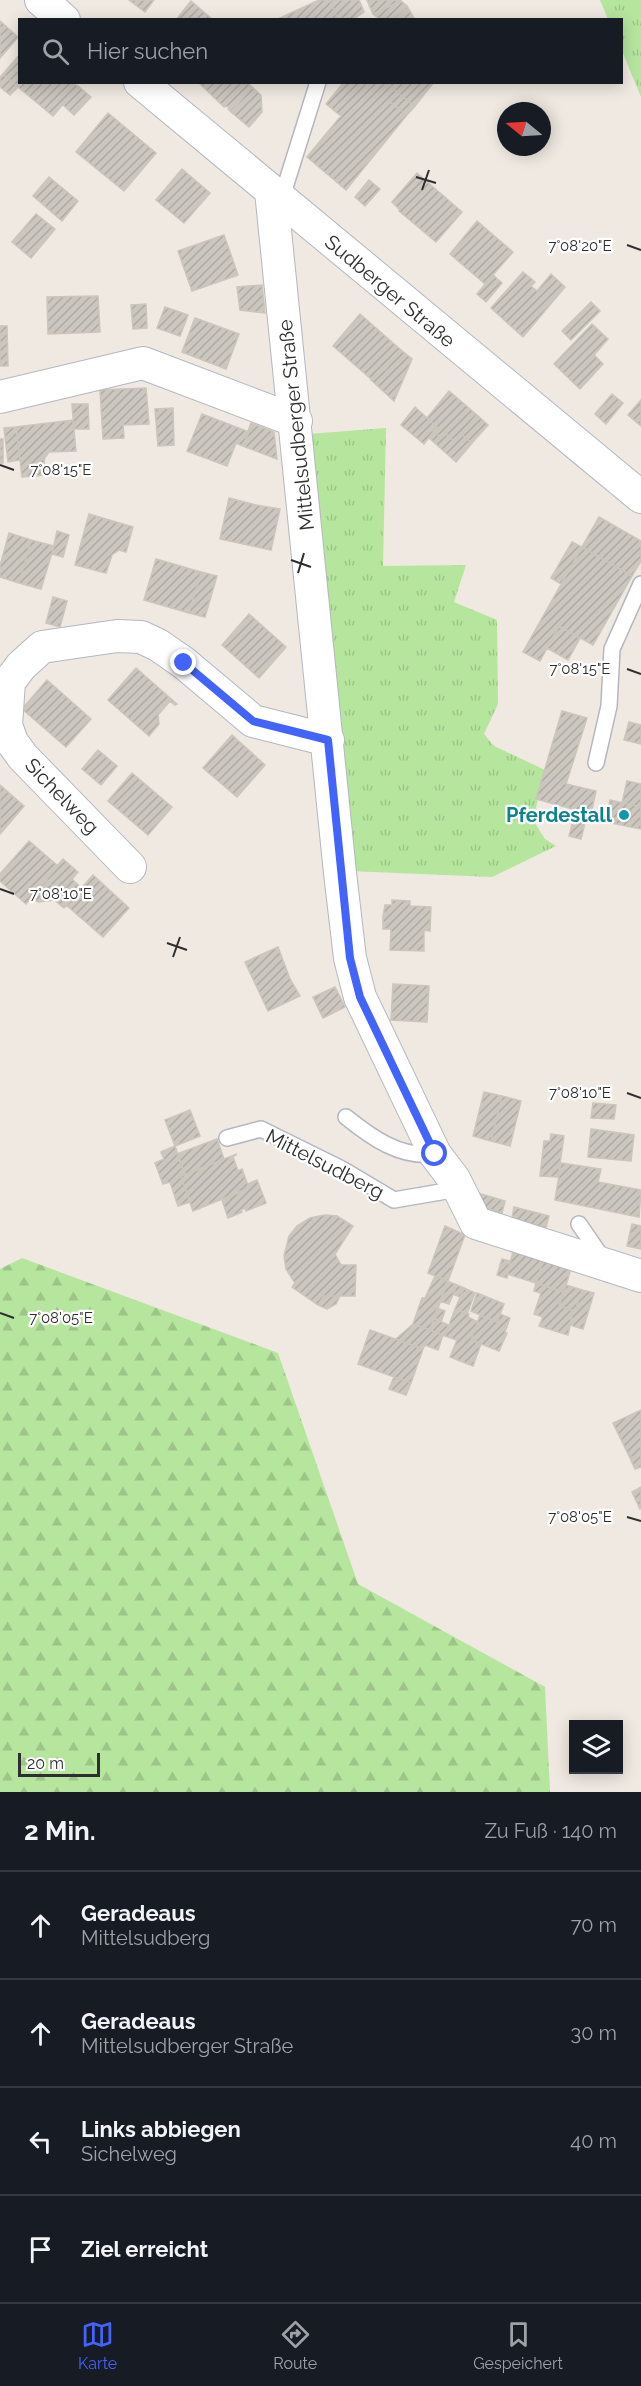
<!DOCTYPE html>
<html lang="de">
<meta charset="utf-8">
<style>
:root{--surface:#171b24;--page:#242831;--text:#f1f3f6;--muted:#9ea1a6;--line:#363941;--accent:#4264fb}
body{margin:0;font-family:Raleway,sans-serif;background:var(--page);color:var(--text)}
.controls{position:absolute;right:18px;bottom:18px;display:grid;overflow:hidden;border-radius:0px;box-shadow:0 3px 15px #0003}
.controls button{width:54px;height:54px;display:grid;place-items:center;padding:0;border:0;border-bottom:2px solid var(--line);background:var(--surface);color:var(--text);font:30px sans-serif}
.compass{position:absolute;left:497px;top:102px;width:54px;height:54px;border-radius:50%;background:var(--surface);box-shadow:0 3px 15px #0003;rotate:288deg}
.scale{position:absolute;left:18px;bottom:15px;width:82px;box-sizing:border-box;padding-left:6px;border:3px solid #2e2e2e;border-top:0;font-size:16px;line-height:21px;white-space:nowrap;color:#2e2e2e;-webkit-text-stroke:4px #fff;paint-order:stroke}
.stop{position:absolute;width:18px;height:18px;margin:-14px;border:4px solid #4264fb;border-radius:50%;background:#fff}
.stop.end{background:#4264fb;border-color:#fff;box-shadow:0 2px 6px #0008}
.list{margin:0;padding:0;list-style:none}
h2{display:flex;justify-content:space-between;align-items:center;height:78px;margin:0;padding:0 24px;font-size:26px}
h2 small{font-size:20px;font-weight:400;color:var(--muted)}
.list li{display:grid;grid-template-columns:39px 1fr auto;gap:18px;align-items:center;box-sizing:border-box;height:108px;padding:0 24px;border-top:2px solid var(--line)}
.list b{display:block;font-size:22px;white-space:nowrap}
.list p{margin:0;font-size:20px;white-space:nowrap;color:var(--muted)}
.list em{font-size:20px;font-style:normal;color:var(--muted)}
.icon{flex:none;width:33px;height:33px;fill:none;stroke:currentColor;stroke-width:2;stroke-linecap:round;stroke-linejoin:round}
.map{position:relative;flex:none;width:641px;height:1792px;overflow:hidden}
.search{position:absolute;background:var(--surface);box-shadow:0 3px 15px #0003;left:18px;right:18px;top:18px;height:66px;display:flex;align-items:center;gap:15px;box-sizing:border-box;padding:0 21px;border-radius:0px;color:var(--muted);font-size:22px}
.sheet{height:510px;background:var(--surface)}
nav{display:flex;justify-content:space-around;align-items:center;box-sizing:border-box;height:84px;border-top:2px solid var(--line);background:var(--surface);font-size:16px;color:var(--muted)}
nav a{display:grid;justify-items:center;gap:3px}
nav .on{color:var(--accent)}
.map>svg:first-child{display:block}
</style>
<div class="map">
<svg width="641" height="1792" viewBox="0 0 641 1792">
<defs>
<pattern id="grass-tufts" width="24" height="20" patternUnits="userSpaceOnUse" patternTransform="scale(1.5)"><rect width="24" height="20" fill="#b6e59e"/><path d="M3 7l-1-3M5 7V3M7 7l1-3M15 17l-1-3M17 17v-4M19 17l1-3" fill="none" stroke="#9dc588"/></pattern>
<pattern id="forest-firs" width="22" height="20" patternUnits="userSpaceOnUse" patternTransform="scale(1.5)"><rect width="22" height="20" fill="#b6e59e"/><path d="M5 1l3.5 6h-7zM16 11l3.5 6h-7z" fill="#9dc588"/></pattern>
<pattern id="building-hatch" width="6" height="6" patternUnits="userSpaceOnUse" patternTransform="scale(1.5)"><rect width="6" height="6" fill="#cbc7bf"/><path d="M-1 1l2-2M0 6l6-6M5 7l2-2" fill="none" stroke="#afaba4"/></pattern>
</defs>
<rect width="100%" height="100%" fill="#efe9e1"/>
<!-- grass -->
<path fill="url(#grass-tufts)" d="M600,0H641V97L622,51V20L608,19Z
M386,428L383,566L466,565L454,602L497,620L498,704L484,734L494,746L545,770L533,820L545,839L556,846L492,877L349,871L308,434Z"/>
<!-- forest -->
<path fill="url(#forest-firs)" d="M22,1258L278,1353L358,1584L545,1687L550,1792H0V1269Z"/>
<!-- building -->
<path fill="url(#building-hatch)" stroke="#cbc5ba" stroke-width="1.5" d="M129,0H154L145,12Z
M319,0H330L338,20H276Z
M330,0H359L364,12L352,20H338Z
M367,0H400L401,1L373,14Z
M191,1L213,20H176Z
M401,1L407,6L395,20H381L373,14Z
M407,6L415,20H395Z
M0,21L18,37L0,58Z
M20,54V82H22L18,87L3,74Z
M3,74L18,87L10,95L0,87V77Z
M22,82H73L78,87L53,116L18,87Z
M198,82H251L249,84L252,87L231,112L228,109L230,106L224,107Z
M344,82H369L341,116L326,104Z
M369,82H385L398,93L390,102L407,115L346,190L307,157Z
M385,82H406L398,93Z
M406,82H434L415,106L398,93Z
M78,86L91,97L74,115L63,105Z
M252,87L261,95L262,112L249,127L231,112Z
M398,93L415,106L407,115L390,102Z
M108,113L156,153L124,191L76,152Z
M182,169L210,193L184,223L156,200Z
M417,173L462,212L436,242L399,211L400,210L392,202Z
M49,177L78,201L62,221L33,196Z
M369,180L380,189L365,206L355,197Z
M36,214L55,229L31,258L12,242Z
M477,221L513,252L485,284L450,254Z
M224,235L238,275L192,291L178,251Z
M523,272L535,282L531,286L537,291L551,274L565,287L523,337L491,308Z
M493,275L502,283L486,302L477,294Z
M262,285L265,313L240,310L237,287Z
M98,296L100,332L48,334L47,297Z
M591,302L600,311L571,340L562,331Z
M146,304L147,328L133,329L131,305Z
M165,307L188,315L180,336L157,328Z
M360,314L401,350L385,370L382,367L371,379L333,346Z
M195,318L239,334L226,369L182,352Z
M592,324L608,339L594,355L603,364L580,389L554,364Z
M0,326H7L8,366H0Z
M401,350L412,359L394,401L371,380L382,367L385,370Z
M146,388L149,424L123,425L124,438L103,439L100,390Z
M449,391L477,415L455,442L446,434L442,438L433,431L437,427L427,418Z
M612,394L623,403L606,424L595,414Z
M641,400V426L628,415Z
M72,404H88L89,429H74Z
M415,407L437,427L424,444L401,425Z
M173,408L174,445L158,446L155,409Z
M202,414L249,432L243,446L236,443L227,466L187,451Z
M477,415L488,425L472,443L461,434Z
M73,420L76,451L49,452L44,459L45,475L22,477L16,427Z
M251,423L274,432L277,459L243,446Z
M16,427L20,460L8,462L4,428Z
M434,432L442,438L446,434L455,442L461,434L472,443L456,462L429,438Z
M0,439H3V463L0,464Z
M229,498L256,505L280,509L271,550L220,539Z
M89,514L133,527L126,552L119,550L112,555L106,573L75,565Z
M599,517L641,541V561L632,576L582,547Z
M57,531L69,535L63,557L52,554Z
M9,533L31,540L19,583L0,577V566Z
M31,540L54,546L41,589L19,583Z
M572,542L582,547L561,584L551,578Z
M582,547L632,576L593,645L559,626L540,661L523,652Z
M156,559L201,572L189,613L144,600Z
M201,572L217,576L205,617L189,613Z
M53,597L67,601L60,627L46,623Z
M249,614L286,647L259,678L222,645Z
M559,626L580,638L568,660L547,648Z
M136,668L177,704L175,705L170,701L158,715L159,724L149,736L108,700Z
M47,680L91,719L66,747L22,709Z
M562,711L587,718L566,784L596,791L591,814L536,799Z
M629,722L641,725V744L624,740Z
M232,735L265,765L237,797L203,768Z
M98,750L117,766L101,785L82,769Z
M132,773L172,807L148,835L108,801Z
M627,781L641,784V807L622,803Z
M0,785L24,806L0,834Z
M610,800L641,807V829L606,822Z
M575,812L587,815L581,839L569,836Z
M29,841L58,866L26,904L0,881V874Z
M63,859L78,872L60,893L46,880Z
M93,875L129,908L103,937L66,905Z
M72,879L81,888L64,908L54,900Z
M46,880L60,893L54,900L38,902L32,897Z
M392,900L410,901V906L431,907L430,931L424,930V951L390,950L391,929H383V916L385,905H392Z
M278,947L290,979L300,996L268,1011L245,962Z
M393,984L429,986L427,1022L391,1020Z
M335,987L345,1007L323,1018L313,997Z
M484,1092L502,1096L491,1141L473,1136Z
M502,1096L521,1101L510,1146L491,1141Z
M593,1103L616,1105L614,1119L591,1118Z
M190,1110L200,1136L175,1146L165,1120Z
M591,1129L634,1135L631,1161L588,1157Z
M551,1134L564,1136L558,1177L540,1176L544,1141H550Z
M217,1139L224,1159L185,1175L177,1154Z
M175,1146L185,1175L181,1176L190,1202L178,1206L170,1182L163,1184L155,1163L164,1159L161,1152Z
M237,1154L233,1157L238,1171L242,1169L249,1188L193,1211L181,1176Z
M561,1163L601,1169L598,1182L641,1190L639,1217L555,1200Z
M257,1180L266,1203L246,1211L245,1208L241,1210L242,1212L228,1218L222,1200L249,1188L248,1184Z
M481,1194L505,1201L502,1213L478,1206Z
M514,1207L549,1216L545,1231L511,1224Z
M325,1215L337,1216L353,1226L335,1254L341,1265H356L355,1296H324L318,1305L292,1287L295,1283L286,1269L284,1256L289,1236L297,1226L310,1218Z
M632,1224L641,1226V1249L627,1246Z
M445,1226L465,1235L448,1281L428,1273Z
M514,1248L544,1257L536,1283L507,1274Z
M544,1257L572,1265L564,1292L536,1283Z
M502,1259L510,1261L507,1278L497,1275Z
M435,1276L448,1281L430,1330L413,1324L422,1298H425Z
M447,1281L457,1285L449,1304L440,1301Z
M536,1283L563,1292L559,1306L573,1311L568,1335L539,1326L543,1317L534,1314L541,1293L534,1291Z
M457,1285L464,1288L460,1297L453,1294Z
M566,1285L582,1290L575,1311L559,1306Z
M464,1288L475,1293L467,1314L455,1309Z
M582,1290L594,1293L583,1329L570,1325L573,1311H575Z
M477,1293L504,1304L497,1322L471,1311Z
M324,1296H340L336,1304L327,1309L318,1305Z
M437,1308L445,1311L441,1322L434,1318Z
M455,1309L469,1314L468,1317L478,1322L471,1340L481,1344L473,1366L450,1357L457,1340L445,1336Z
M500,1314L510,1318L505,1332L507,1333L499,1351L471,1340L480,1315L497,1322Z
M434,1318L448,1325L445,1336L430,1330Z
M413,1324L443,1335L438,1350L425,1345L423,1349L396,1339Z
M370,1330L423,1349L411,1383L358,1364Z
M394,1377L411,1383L406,1395L389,1389Z
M641,1410V1453L630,1458L613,1423Z
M641,1453V1467L635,1469L630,1458Z
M641,1487V1508L640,1509L632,1492Z"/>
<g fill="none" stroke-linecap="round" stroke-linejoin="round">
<!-- lane casing -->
<g stroke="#b4b7c1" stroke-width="18">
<path id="lane" d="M281,200L318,82
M596,763L609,706L612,649L641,584
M346,1117C372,1138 400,1158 435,1154
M227,1138L261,1129L342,1169L394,1200L458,1189
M579,1224L603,1259"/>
</g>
<!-- street casing -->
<g stroke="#b4b7c1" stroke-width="34">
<path id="street" d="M41,0L64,20
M140,82L641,497
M271,191L340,873L350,958L360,997L435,1154L454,1179L476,1223L641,1276
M0,397L143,363L296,421
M130,867L23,757L12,742L6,725L9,682L21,666L42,647L117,636L141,637L158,645L184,663L253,721L328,740"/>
</g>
<!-- lane -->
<use href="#lane" stroke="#fff" stroke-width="15"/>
<!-- street -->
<use href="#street" stroke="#fff" stroke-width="32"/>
</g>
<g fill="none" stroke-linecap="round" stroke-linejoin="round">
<!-- route -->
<path stroke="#4264fb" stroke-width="8" d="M184,663L253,721L328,740L350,958L360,997L435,1154"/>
</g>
<!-- ticks -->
<path fill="none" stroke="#2e2e2e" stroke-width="2" d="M416,177L436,183M422,190L429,170M627,245L641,250M0,465L14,470M291,560L311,567M298,573L304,553M627,669L641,674M0,889L14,894M167,943L187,950M173,957L180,937M627,1093L641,1098M0,1313L14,1318M627,1517L641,1521"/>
<!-- markers -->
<circle fill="#0f9aa8" stroke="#fff" stroke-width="2" cx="624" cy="815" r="6"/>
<g text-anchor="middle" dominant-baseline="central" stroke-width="4.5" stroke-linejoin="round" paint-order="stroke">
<!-- street labels -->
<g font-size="20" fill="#2e2e2e" stroke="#fff">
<text transform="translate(390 291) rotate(40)">Sudberger Straße</text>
<text transform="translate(296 425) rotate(-96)">Mittelsudberger Straße</text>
<text transform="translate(62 796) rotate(46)">Sichelweg</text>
<text transform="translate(325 1164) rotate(27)">Mittelsudberg</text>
</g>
<!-- culture labels -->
<g font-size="20" font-weight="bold" fill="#0d838f" stroke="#fff" text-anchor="end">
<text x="612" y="815">Pferdestall</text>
</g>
</g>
<g font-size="15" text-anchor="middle" fill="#2e2e2e" stroke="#fff" stroke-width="4.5" stroke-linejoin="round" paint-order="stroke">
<text x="580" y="251">7°08'20"E</text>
<text x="61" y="475">7°08'15"E</text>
<text x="580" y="674">7°08'15"E</text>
<text x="61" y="899">7°08'10"E</text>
<text x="580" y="1098">7°08'10"E</text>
<text x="61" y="1323">7°08'05"E</text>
<text x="580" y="1522">7°08'05"E</text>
</g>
</svg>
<div class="controls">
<button><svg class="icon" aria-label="layers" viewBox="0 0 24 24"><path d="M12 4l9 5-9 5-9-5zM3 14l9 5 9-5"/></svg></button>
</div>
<svg class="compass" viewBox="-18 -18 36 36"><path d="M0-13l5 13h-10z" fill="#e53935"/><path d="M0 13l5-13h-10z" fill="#9ea1a6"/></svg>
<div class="scale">20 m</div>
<div class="stop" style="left:435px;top:1154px"></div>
<div class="stop end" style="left:184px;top:663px"></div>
<div class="search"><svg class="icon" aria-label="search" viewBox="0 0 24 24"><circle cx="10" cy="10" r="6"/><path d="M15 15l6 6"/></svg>Hier suchen</div>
</div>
<section class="sheet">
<h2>2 Min.<small>Zu Fuß · 140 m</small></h2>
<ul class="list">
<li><svg class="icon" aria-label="ahead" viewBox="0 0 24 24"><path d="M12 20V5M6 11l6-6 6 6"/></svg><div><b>Geradeaus</b><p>Mittelsudberg</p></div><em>70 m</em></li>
<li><svg class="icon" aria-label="ahead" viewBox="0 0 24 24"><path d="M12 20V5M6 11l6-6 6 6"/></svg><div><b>Geradeaus</b><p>Mittelsudberger Straße</p></div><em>30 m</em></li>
<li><svg class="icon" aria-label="left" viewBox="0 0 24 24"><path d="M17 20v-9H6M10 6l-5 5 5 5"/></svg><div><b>Links abbiegen</b><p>Sichelweg</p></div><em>40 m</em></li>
<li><svg class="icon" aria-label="arrive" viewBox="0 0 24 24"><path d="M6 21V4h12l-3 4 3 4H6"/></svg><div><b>Ziel erreicht</b></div></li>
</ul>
</section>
<nav>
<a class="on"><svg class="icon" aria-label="map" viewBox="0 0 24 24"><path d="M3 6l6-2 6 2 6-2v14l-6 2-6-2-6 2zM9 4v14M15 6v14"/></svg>Karte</a>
<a><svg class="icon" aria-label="directions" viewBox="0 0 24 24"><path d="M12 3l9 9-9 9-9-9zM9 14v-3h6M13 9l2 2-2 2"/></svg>Route</a>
<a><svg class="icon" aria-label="saved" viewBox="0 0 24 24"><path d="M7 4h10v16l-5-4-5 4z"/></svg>Gespeichert</a>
</nav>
